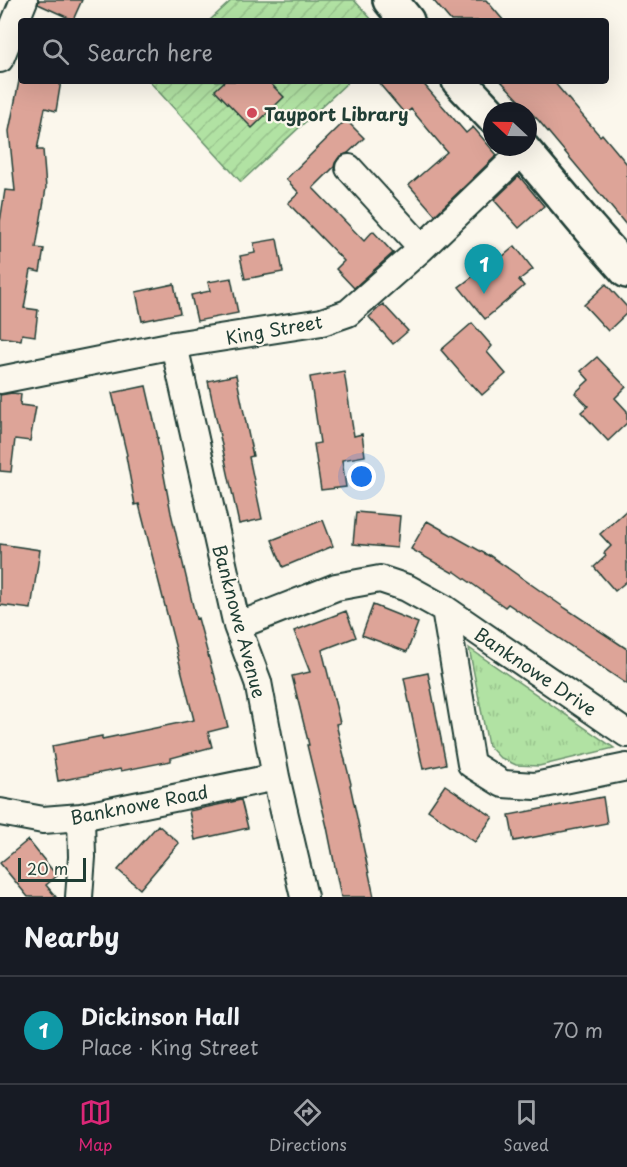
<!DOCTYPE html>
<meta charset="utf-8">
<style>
:root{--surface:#171b24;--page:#242831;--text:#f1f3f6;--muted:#9ea1a6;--line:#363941;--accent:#db2777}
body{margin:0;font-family:"Playpen Sans",sans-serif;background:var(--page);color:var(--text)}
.compass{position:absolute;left:483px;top:102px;width:54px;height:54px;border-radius:50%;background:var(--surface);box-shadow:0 6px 24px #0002;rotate:292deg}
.scale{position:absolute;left:18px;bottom:15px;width:68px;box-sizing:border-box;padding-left:6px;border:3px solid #1f3d34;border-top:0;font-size:16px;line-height:21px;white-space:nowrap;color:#1f3d34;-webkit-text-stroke:4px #fbf7ec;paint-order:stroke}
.you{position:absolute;left:362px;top:477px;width:21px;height:21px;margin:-15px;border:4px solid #fff;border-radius:50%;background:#1a73e8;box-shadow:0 0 0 9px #1a73e833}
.badge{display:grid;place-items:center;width:39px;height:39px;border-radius:50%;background:var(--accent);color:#fff;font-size:20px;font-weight:700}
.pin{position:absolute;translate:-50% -50px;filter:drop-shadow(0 2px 3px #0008)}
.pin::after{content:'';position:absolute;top:32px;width:21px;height:18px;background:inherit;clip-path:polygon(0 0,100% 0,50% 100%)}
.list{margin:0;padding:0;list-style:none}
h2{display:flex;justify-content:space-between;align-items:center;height:78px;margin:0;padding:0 24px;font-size:26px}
h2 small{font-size:20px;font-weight:400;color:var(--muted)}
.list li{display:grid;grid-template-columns:39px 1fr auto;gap:18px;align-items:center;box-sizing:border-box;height:108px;padding:0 24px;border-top:2px solid var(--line)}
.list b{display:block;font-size:22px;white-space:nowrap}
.list p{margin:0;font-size:20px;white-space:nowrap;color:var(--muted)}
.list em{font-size:20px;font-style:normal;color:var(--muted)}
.icon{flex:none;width:33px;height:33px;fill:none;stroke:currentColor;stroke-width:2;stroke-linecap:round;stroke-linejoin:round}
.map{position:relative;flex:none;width:627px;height:897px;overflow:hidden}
.search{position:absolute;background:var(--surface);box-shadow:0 6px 24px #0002;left:18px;right:18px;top:18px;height:66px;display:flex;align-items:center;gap:15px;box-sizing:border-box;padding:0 21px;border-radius:6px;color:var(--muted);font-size:22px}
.sheet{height:186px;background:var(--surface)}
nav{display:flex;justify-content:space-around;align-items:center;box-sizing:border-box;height:84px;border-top:2px solid var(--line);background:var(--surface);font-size:16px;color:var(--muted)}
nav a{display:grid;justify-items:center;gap:3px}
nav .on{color:var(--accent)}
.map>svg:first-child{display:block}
</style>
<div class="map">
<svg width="627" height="897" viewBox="0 0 627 897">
<defs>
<pattern id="grass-tufts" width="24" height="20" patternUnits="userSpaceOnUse" patternTransform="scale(1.5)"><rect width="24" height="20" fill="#b1e2a3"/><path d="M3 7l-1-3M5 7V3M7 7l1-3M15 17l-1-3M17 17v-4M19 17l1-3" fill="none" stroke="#98c38d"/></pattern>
<pattern id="garden-furrows" width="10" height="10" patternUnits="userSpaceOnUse" patternTransform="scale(1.5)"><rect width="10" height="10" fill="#b1e2a3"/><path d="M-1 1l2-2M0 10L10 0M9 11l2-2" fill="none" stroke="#98c38d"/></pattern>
</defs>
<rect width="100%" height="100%" fill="#fbf7ec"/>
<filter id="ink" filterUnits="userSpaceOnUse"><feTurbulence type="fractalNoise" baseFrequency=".0167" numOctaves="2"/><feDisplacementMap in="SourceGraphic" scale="12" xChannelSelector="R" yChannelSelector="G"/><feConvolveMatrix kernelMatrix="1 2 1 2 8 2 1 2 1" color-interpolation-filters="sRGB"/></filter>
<g filter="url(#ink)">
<!-- grass -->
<path fill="url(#grass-tufts)" stroke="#68906c" stroke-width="1.5" d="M469,648L614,748L539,766L516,765L499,757L488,745Z"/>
<!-- garden -->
<path fill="url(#garden-furrows)" stroke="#68906c" stroke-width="1.5" d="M232,0H354L373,21H209Z
M149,81H349L241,182Z"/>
<!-- building -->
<path fill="#dda498" stroke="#1f3d34" stroke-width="1.5" d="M39,0H82L73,20L38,4Z
M433,0H486L504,21H451Z
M19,81H61L56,111L45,108L37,150H43L46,188L36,248L44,249L40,272L31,270L24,308L38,310L35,336L22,334L21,340L0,337V222L5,190L15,191L9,131Z
M225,81H268L284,97L252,128L215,90Z
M377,81H421L466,133L473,127L497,155L435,215L409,185L447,152L411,109L405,114Z
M501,81H553L600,136L602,134L627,164V226L539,121Z
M346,120L364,138L348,153L339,157L335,163L334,167L313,188L364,241L373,231L393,253L354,288L336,269L344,261L288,203L299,193L286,179Z
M519,176L544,206L519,228L494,200Z
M277,239L283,272L245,279L240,256L255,253L254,243Z
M515,246L533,269L519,280L524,286L485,319L459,287L480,271L482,274Z
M231,278L238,313L197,321L191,295L210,291L208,282Z
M174,284L180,313L142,321L136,292Z
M606,284L627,307V313L608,331L584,305Z
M383,304L408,331L393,344L369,317Z
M472,323L492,346L487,352L506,374L482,395L472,384L471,385L441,350Z
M597,357L626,387L615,398L627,411V423L608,441L581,412L588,406L575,393L589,380L581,371Z
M344,371L354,436L362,434L365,456L342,460L346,487L321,490L314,444L320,443L310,377Z
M236,375L253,456L249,457L262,519L239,524L208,381Z
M146,386L158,438H157L171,513L196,619L198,618L213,673H214L228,727L208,732L212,747L171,758V761L121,771L120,769L58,781L52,746L102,736V739L194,720L139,504L135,505L126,456L127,455L112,393Z
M12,393L21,394L20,405L36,407L30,441L15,439L11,472L0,471V395Z
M627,510V581L615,591L594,567L606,556L604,553L611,546L600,534Z
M356,512L400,516L397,548L353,544Z
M323,520L333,546L283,567L272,540Z
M427,521L489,556V555L565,608L627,649V684L508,604L505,607L454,571L453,573L411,549Z
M0,544L40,550L31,609L0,605Z
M373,605L418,623L407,652L362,635Z
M346,611L356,637L322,650L340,723L336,724L351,784L350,785L374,897H341L327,827L307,745H309L292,676L310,672L294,631Z
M428,673L446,764L423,769L404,678Z
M445,785L493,817L475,842L428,810Z
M603,797L607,823L514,841L509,815Z
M241,800L248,828L195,840L189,811Z
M158,825L179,843L140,889L118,870Z
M28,840L57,876L46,885L56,897H28L0,863Z"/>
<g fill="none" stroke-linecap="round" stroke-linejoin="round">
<!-- street casing -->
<g stroke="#1f3d34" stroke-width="30">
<path id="street" d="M0,59L24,0
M349,168L422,248
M174,345L237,626L258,682L276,777L304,897
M0,380L174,345L322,322L348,313L422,248L524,150
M445,609L471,764L503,784L535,786L627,767
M237,626L336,587L380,579L407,588L445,609L627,734
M0,812L43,820L81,817L276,777
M79,897L82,857L81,817"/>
</g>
<!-- secondary casing -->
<g stroke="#1f3d34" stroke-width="38">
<path id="secondary" d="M390,0L407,21
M459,81L492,116
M521,147L589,228L627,271"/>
</g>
<!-- street -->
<use href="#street" stroke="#fbf7ec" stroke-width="26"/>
<!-- secondary -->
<use href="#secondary" stroke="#fbf7ec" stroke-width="33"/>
</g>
</g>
<!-- markers -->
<circle fill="#d1495b" stroke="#fbf7ec" stroke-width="2" cx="252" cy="113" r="6"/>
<g text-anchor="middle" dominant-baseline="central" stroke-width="4.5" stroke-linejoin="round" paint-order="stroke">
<!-- poi labels -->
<g font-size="18" font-weight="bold" fill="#1f3d34" stroke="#fbf7ec" text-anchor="start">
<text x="264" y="113">Tayport Library</text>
</g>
<!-- street labels -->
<g font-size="18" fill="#1f3d34" stroke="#fbf7ec">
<text transform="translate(274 329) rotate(-10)">King Street</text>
<text transform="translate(240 621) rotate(75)">Banknowe Avenue</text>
<text transform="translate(536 671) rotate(34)">Banknowe Drive</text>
<text transform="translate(139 804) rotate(-11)">Banknowe Road</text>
</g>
</g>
</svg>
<svg class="compass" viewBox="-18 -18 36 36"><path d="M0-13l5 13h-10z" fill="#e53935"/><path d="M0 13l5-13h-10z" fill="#9ea1a6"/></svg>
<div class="scale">20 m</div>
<div class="you"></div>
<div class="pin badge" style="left:484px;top:294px;background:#0f9aa8">1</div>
<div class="search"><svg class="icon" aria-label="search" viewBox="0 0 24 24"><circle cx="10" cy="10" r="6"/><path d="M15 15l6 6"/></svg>Search here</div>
</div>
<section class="sheet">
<h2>Nearby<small></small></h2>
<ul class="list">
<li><span class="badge" style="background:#0f9aa8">1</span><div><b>Dickinson Hall</b><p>Place · King Street</p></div><em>70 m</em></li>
</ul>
</section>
<nav>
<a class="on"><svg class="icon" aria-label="map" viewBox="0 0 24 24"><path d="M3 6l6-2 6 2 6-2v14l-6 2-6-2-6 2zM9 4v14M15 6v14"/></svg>Map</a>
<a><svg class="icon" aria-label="directions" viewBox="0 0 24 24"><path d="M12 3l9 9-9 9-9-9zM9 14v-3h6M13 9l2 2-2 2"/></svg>Directions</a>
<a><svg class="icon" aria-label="saved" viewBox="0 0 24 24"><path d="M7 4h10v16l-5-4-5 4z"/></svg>Saved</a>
</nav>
